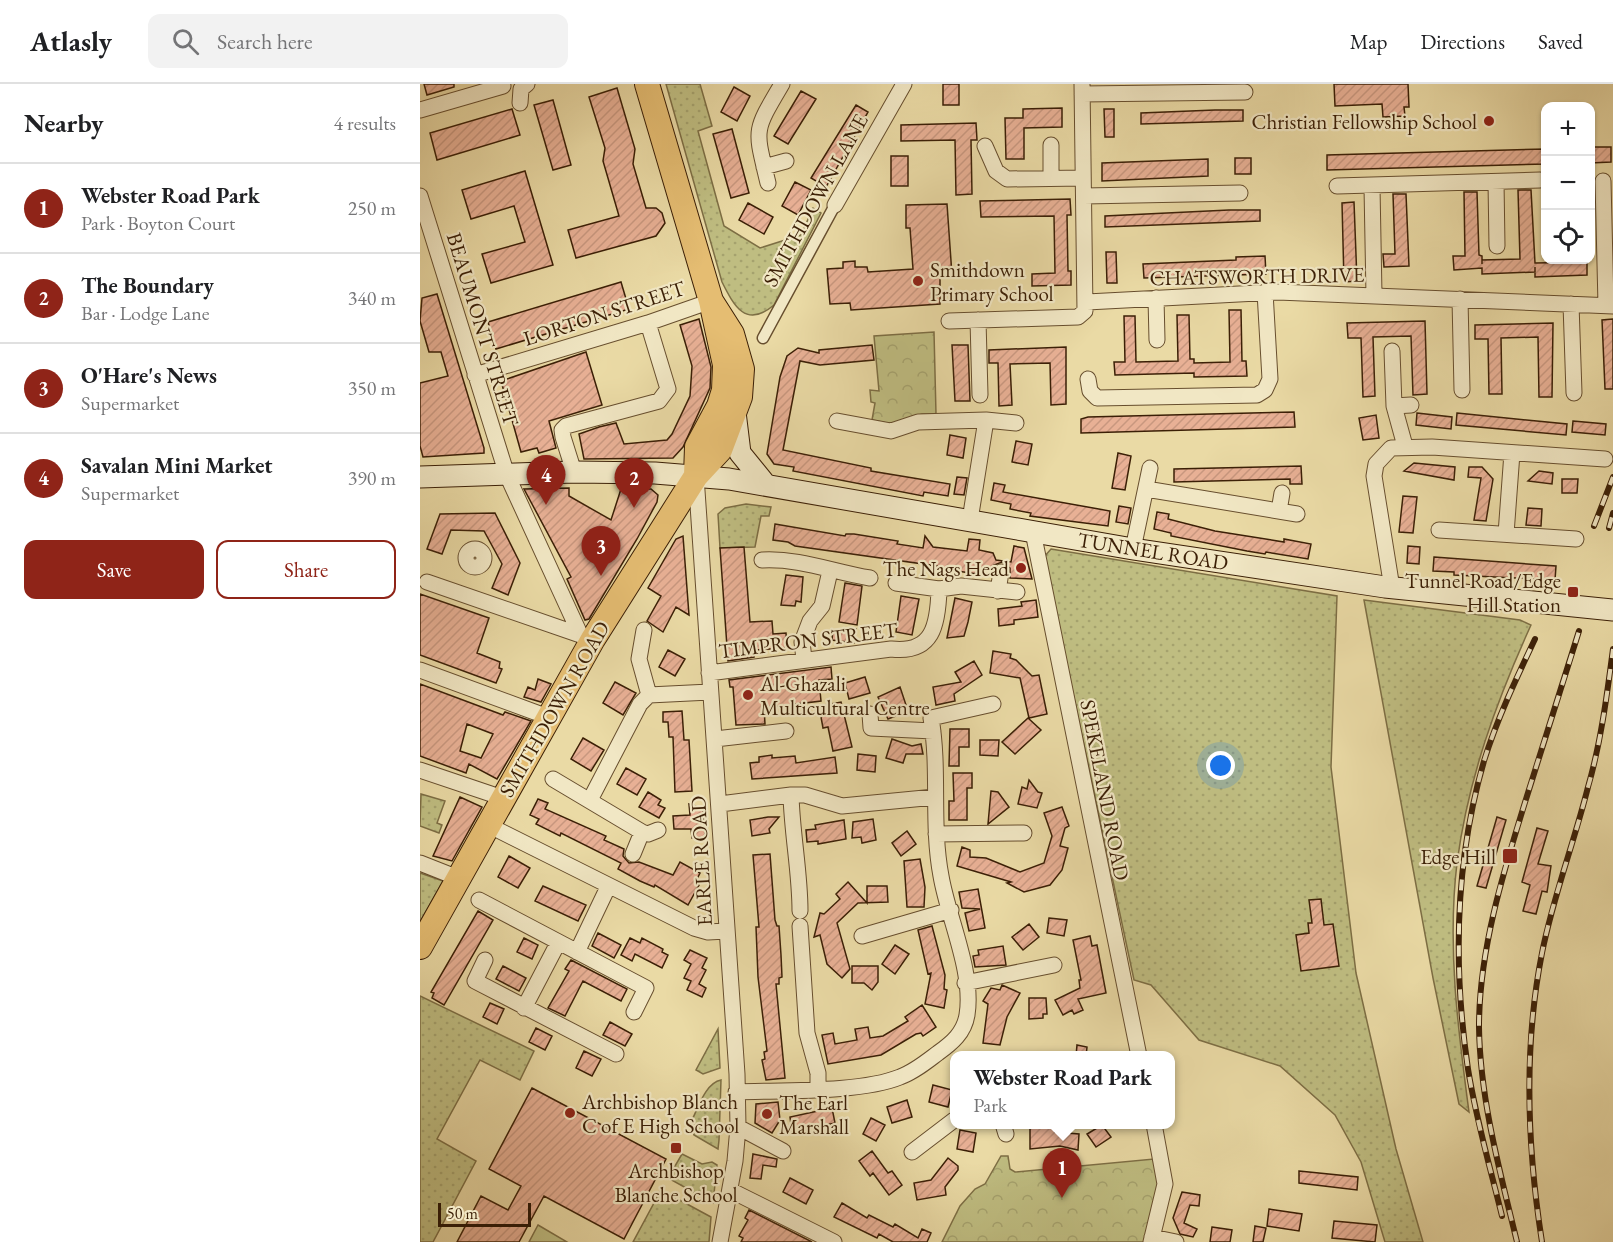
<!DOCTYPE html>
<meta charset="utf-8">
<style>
:root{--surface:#fff;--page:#f2f2f2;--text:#202124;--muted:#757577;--line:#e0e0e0;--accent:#8f2418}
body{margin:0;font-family:"EB Garamond",serif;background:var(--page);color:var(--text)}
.controls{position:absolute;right:18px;top:18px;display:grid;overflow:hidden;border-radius:12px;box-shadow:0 2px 4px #0004}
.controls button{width:54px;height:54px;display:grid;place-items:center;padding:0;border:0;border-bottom:2px solid var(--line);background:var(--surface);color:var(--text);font:30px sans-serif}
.scale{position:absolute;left:18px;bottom:15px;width:93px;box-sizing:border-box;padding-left:6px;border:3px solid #3b1f06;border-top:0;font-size:16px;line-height:21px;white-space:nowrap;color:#3b1f06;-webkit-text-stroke:4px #f1e7c4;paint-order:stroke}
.you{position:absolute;left:801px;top:682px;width:21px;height:21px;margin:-15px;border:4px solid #fff;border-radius:50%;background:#1a73e8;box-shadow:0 0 0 9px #1a73e833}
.badge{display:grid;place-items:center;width:39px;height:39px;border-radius:50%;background:var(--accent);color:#fff;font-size:20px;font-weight:700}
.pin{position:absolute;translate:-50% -50px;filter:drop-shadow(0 2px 3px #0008)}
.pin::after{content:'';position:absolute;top:32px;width:21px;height:18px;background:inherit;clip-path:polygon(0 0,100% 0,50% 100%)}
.popup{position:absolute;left:530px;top:967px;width:225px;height:78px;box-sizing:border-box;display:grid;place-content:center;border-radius:12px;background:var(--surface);filter:drop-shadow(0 2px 4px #0005);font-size:20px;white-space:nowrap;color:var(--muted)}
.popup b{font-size:22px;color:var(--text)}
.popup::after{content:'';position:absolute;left:50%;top:100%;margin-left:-12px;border:12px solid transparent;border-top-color:var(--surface)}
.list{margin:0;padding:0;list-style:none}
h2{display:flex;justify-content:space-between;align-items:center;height:78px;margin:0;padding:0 24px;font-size:26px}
h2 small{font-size:20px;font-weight:400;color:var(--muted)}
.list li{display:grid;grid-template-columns:39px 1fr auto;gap:18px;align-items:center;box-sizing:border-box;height:90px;padding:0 24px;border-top:2px solid var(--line)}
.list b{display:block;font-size:22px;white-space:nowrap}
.list p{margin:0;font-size:20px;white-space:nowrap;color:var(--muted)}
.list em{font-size:20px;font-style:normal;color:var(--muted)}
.actions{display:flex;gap:12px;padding:18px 24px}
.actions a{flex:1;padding:14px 0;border:2px solid var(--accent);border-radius:12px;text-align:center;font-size:21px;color:var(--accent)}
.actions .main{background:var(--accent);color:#fff}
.icon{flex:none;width:33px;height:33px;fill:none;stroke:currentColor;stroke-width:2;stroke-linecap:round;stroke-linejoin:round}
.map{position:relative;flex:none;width:1193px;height:1158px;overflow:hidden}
header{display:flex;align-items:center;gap:36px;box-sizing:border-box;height:84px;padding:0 30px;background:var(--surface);border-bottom:2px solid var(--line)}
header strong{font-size:28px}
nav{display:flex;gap:33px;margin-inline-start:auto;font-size:21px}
.search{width:420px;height:54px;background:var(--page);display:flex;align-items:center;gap:15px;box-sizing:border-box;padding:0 21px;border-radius:12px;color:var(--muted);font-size:22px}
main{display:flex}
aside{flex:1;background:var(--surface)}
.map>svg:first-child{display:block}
</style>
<header>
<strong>Atlasly</strong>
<div class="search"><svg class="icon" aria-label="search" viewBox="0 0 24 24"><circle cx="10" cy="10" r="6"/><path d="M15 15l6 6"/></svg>Search here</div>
<nav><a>Map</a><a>Directions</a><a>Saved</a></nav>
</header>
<main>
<aside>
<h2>Nearby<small>4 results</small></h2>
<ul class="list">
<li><span class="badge">1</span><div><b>Webster Road Park</b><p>Park · Boyton Court</p></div><em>250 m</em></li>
<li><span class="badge">2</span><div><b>The Boundary</b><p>Bar · Lodge Lane</p></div><em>340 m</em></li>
<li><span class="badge">3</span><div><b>O'Hare's News</b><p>Supermarket</p></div><em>350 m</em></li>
<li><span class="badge">4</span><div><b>Savalan Mini Market</b><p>Supermarket</p></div><em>390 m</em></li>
</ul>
<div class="actions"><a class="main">Save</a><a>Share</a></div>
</aside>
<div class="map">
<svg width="1193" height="1158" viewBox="0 0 1193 1158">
<defs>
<pattern id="grass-dots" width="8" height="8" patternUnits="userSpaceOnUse" patternTransform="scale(1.5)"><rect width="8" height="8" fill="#bfbd81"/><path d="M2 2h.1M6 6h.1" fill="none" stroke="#a5a26e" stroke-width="1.8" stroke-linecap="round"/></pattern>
<pattern id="park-crowns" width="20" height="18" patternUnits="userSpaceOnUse" patternTransform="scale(1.5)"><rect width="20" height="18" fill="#bfbd81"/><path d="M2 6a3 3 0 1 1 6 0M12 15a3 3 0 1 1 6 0" fill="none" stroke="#a5a26e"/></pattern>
<pattern id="building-hatch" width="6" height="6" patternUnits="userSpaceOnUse" patternTransform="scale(1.5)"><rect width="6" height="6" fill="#e8b095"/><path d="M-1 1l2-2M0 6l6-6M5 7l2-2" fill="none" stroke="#c8977f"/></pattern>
</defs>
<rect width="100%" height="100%" fill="#eadaa5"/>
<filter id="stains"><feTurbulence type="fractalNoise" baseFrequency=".00333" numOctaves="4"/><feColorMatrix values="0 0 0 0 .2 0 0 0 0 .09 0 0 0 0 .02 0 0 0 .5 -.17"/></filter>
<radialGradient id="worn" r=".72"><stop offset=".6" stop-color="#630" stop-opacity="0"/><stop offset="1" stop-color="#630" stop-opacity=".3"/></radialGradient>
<!-- grass -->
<path fill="url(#grass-dots)" stroke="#7d6e44" stroke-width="1.5" d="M246,0H280L292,42L278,47L304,142L340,164L381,151L393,124L401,129L354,221C326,245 314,222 302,198Z
M326,420L351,423L349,432H341L335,463L300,464L298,430L305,424Z
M631,465L917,512L911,683L936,889L976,1065L1003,1158H965L941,1078L915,1031L860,982L779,956L731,901L714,896L624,473Z
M944,516L1100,536L1111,541C1076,618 1048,695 1037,779C1027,862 1038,946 1049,1028L1039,1020L1013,894Z
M1,710L25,717L17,739L22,741L19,749L0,742Z
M0,789L23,797L1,836L0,835Z
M0,912L114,967L100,996L60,976L17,1055L56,1077L13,1158H0Z
M298,945L300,984L283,990L276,986Z
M301,996L299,1056L298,1065L274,1051L271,1038C278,1025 285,999 301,996Z
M262,1070L282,1080L292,1078L297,1081L293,1119L248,1094Z
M241,1106L291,1133L289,1158H213Z"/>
<!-- park -->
<path fill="url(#park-crowns)" stroke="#7d6e44" stroke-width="1.5" d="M514,248L516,330H502L472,340L452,336L455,319L451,318L450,306L459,307L454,252Z
M581,1072H588L590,1085L595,1088L734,1075L739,1102L726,1158H522L540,1122L555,1105L565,1100Z"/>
<!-- pitch -->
<path fill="#bfbd81" stroke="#7d6e44" stroke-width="1.5" d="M118,1141L147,1158H109Z"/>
<!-- building -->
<path fill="url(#building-hatch)" stroke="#3b1f06" stroke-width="1.5" fill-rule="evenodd" d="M4,0H34V3L7,11Z
M523,0H539V21H523Z
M914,0H988L989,23H984L985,32L963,33L962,20L915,22Z
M314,3L330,12L317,37L301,28Z
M197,4L215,65L213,80L226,124H236L242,129L245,139L236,152L156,174L148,146L199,132L183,77L185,64L169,13Z
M381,7L396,15L368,60L354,52Z
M133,16L151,81L133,86L114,21Z
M436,21L448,28L406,103L391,94Z
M642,24V43L604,44V75H586L585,34H603V25Z
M92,25L100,51L17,76L10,49Z
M684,25H694V53H685Z
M795,26H823V37L721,40V29Z
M556,39L557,56H551L552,110L536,111L535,56L481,57V41Z
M312,45L329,109L311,114L293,50Z
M1170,63H1191V78L1170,79Z
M1125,65V80L907,86V71Z
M471,72H488V102H471Z
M815,74H831V90H815Z
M788,75V92L682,97V79Z
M105,87L133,181L71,199L62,170L105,158L94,122L51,135L42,106Z
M375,98L391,106L378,131L362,122Z
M1098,106H1111L1115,179L1167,178V191L1115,193V183V188L1062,190V184L1034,186L1033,172H1045L1044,108H1057L1059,171L1062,172V180V176L1100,175Z
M973,110H986L989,182L964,183L963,170H975Z
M650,115L651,131H647L648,187H651V201L612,202V190L635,189L634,132L561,133L560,117Z
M934,118L937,197L924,198L922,119Z
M328,119L353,133L344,150L319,136Z
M527,120L532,191H520V220L431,226L430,219L410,220L407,185L423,184V178L435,177V183H447L448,188L493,185L490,144H486V121Z
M809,126H840V137L685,143V132Z
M686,168H696L697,199H687Z
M845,172L846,190L724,194L723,180L816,176V173Z
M201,198L209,225L76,265L68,238Z
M17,210L64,364V369L3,373L0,362V299L28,292L21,268H9L0,237L2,214Z
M809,226H821L822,277H826L827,292L774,293V289L695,291L694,278H705L704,232H715L716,278L758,277L757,231H769L770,275H774V279L810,278Z
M279,235L291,283L290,304L263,363L253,374L164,375L159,350L179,343L196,339L204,360L247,356L252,350L270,312L272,282L260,241Z
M1193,235V305H1185L1182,236Z
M1005,237L1007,310L993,311L991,252L953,253L955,312L943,313L941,254H928L927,239Z
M1133,239L1132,313H1119L1118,253L1081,254L1082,310H1069L1068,255H1055V241Z
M452,261L454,276L400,281L380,277L363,366L451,384V387L530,400L528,412L504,408L503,412L373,387L374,383L354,380L347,370L360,293L367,272L378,264L399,269V266Z
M532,261H548L550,317H535Z
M646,263V320L631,321L630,279L590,280L592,321L579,322L578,279H569V266Z
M166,268L182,321L129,337L136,364L119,369L117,364L101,368L81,297Z
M874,328L875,343L661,349V335L668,333Z
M997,329L1032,333L1031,345L996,341Z
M1037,329L1147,340L1146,351L1036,341Z
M956,331L959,354L943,356L939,334Z
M1153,337L1186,340L1185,351L1152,348Z
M530,351L546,354L543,374L527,371Z
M596,357L612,360L608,381L592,378Z
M698,369L711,372L705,406L692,404Z
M994,379L1035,383L1034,396L984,387Z
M881,382L882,400H870V395L754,398V385Z
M1049,383H1062L1073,395L1066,437L1054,436L1061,394L1048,393Z
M1119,387L1133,389L1132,400L1108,397Z
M537,393L547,394L544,411L534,410Z
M1142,395H1158L1157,409H1142Z
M574,399L585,401L583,408L690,427L688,442L610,432L611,429L590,425L591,420L571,416Z
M149,404V412L191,436L201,405H231L238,411L237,418L217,455L169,535L165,536L147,495L151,493L104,405Z
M983,412L997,413L993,449L979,448Z
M699,422L711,424L708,440L696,438Z
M1108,424L1122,425L1121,442L1106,441Z
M737,428L749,430L748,435L795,447L864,458V455L891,460L888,475L846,468L845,470L827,467L751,452V449L734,445Z
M75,429L100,479L88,511L72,504L82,480L64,447L31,446L22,470L7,465L20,430Z
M355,440L425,452L426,450H434L478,457L477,460L503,464L505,452L513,463L547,467L549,455L560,456L559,466L573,469L576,476L591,478L594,462L604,464L612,495L590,494V484L582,478L574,481L571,491H564L517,484V482L375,462L368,458L353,456Z
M263,452L269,531L256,523L243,548L227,537L241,512L228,504L256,455Z
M988,462L1000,463L999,480L987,479Z
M324,463L330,538L352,537L353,550L366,549L367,564L334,566V573L308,577L300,464Z
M1014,473L1136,482L1135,496L1034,491V488L1013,487Z
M366,491L383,493L381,518L376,517L375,522L361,521Z
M425,499L442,502L437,541L419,538Z
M0,510L69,534L57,569L80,578L79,584L82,585L76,599L0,571Z
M481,512L499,515L492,551L476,548Z
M535,514L552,518L548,538L544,552L527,554Z
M616,516L618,533L594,536V540L579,542L578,525L602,522L601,518Z
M436,545L434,559L412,556L413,546Z
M248,566L265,575L255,592L239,583Z
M573,567L591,570L590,574L596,576L612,592L619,591L627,630L609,634L600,594L570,589Z
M554,577L562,591L534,610L535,617L516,621L513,603L541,598L535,588Z
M411,583L412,595L399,596L401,617L344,624L345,640L316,641L313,603H310L309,596Z
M445,593L450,609L429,615L425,599Z
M118,595L131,600L121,618L104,613L108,603L115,606Z
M195,598L216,609L203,631L183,619Z
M0,600L83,631L85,628L111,637L77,695L49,680L46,689L0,672ZM47,640L73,650L61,674L40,667Z
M480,603L488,627L468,635L458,613Z
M421,618L432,663L413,667L408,643L403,644L399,622Z
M262,627L264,656H269L272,707L255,708L253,653H249L248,638H243V628Z
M608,634L621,646L595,670L582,658Z
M530,645H549V663H539V682H529Z
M163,654L184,666L171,687L151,675Z
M472,655L492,662L501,660L503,670H486L483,679L466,674Z
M560,656H579L578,672L560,671Z
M438,670L456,672L455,688L437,686Z
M352,671V674L375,672L376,679L415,673L417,689L332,695L330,679L339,678V673Z
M206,684L226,695L217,711L197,700Z
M533,689H552V704H547V736H529V717H534Z
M609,696L618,708L622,709L617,724L598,720L602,703L607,705Z
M571,707L578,708L589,723L568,740Z
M228,708L241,716L238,721L245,724L239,734L219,723Z
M40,713L62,723L32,777L13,772Z
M118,715L128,719L125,725L186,752L184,756L204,765L203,772L209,779L219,778L253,791L260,778L280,789L275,799L279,801L268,821L235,801L234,803L220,797L198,785L201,779L141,749L140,752L116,740L119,735L110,731Z
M269,720L283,724L285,753L272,754L271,745H254L253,732L270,731Z
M642,723L649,742L645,744L640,762L648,764L642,786L630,801L604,808L587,799L591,798L537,782L542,763L550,766V773L566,774L600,788L624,779L632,752L624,729Z
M348,733H359L349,745L350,749L332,752L330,736Z
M1077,733L1086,736L1066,804L1057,802Z
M453,735L456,756L442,759L441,753L432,754L433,738Z
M424,736L426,755L398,760V757L387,758L386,746L396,745L395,741Z
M1117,744L1128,747L1118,780L1131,782L1127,808L1122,807L1116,830L1103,827L1110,801L1102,798Z
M487,747L496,760L481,772L472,759Z
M350,770L355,836L357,842H359L361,871L362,893L359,894V900H356L365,994L346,996L342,976L345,975L344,968L347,967L338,893L336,843H339L333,771Z
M89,772L110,784L98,804L78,793Z
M500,775L505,803L504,823H487L484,777Z
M428,798L447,819V802H467L468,818L438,819L417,839L430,885L422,894L407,880L400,851L394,853L400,829L404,830L420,815L416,810Z
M123,802L166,821L158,837L115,817Z
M558,805L565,844L549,847L545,829L560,825L542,824L539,808Z
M901,815L904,841L913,840L919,882L881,887L876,851L889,849L888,839H892L889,816Z
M58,827L73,836L24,921L12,914L14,909L11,908Z
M629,834L647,836L644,852L627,849Z
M609,840L619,853L603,866L592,853Z
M512,842L525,891L524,905L527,906L524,924L505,920L511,889L508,890L498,846Z
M178,849L201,861L194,874L172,862Z
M670,852L672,862L677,861L686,909L658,915L663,926L654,930L652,926L643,931L635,916L660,904L659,896H661L653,856Z
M104,854L118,861L112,875L97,868Z
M210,854L220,859L222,854L243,865L242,868L248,871L242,884L215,870L212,877L201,871Z
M475,861L489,870L475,890L462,880Z
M583,862L586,881L555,883L553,872L559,871L558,866Z
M270,866L287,874L282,884L286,886L279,900L286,904L282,913L267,906L271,897L264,894L271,880L264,876Z
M151,876L207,905L201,917L163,897L145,932L128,924L149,887L145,885Z
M83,882L106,894L99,907L76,895Z
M432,882H458V898L452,906L444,899H432Z
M582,901L600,909L587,933L580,961L563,959L568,920L563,917L571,904L580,906Z
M609,914H626L627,930H623V934L609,935Z
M70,919L84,925L77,940L63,933Z
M502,921L516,943L503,952L501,949L496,950L461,971L408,980L402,951L413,949L415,960L437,956L435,945L448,943L450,954L463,952L488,937L485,933Z
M190,938L212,950L205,962L183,951Z
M116,944L132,952L125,966L109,958Z
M657,961L667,963L666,972H656Z
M164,967L181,975L172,992L156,984Z
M513,1001L532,1006L528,1023L509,1018Z
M112,1004L246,1075L204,1155L124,1112L99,1158H37L61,1112L88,1126L101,1102L69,1085Z
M487,1016L492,1033L472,1039L467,1023Z
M358,1018L360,1036L352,1049L335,1039L336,1020Z
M412,1024L415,1039L372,1048L370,1033Z
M451,1034L465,1041L456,1057L443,1050Z
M610,1041H635V1048L659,1050L658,1066L640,1062L610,1065Z
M682,1041L691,1053L676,1063L667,1050Z
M540,1046L556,1049L553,1068L537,1065Z
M452,1067L468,1089L472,1087L482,1101L469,1111L453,1089L450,1092L439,1077Z
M333,1070L357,1075L356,1083L343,1081L341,1095L330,1094Z
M528,1074L538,1082V1086L525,1103L526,1111L497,1116L494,1099L511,1096Z
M879,1087L938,1093L937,1106L879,1099Z
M370,1094L393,1106L386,1120L363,1108Z
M762,1108L780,1111L779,1122L770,1121L764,1139L777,1145L773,1153L760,1150L753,1134Z
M422,1119L447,1134L449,1131L473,1143L475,1140L498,1154L502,1145L511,1149L507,1158H473L459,1150L457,1154L414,1133Z
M849,1125L882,1130L879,1147L847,1142Z
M329,1126L392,1158H321L323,1154L319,1152L328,1136L325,1134Z
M914,1137L957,1141L955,1158L912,1154Z
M835,1142L846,1144L843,1158H833Z
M792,1143L812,1146L810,1158H790Z"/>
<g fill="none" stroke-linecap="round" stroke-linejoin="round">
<!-- pedestrian casing -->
<g stroke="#674e2e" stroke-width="13">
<path id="pedestrian" d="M343,254L415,121"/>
</g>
<!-- minor casing -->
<g stroke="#674e2e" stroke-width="17">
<path id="minor" d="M662,10L825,8
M100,19L101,5L107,0
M0,26L83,2
M631,61V94
M565,62L576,87L587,95L663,94
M344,83L366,77
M1183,97L1186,221
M1076,98L1077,162
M348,99C335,44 333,49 362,0
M917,102L1120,96
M952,103L954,211
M0,112L87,391L160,550
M664,112L820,109
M415,121L484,0
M736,214L737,256
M1040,215L1042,306
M667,218L858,208L1193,222
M1151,220L1154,309
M558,236L560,311
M529,237L658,233L665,227L662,0
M972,267L974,322L985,362
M55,291L228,239L291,217
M668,295L670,307L677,314L837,311L845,306L850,295L845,208
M974,322L991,321
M417,337L471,347L498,338L566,336
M154,388L143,353L142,346L146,342L239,317L248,305L228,239
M276,392L317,990L318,1043L315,1077L300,1158
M726,405L877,430
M859,427L862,409
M550,436L566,336L596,339
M1019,446L1156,455
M613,448L719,972
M1086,450L1092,369
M46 474a9 9 0 1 1 18 0a9 9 0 1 1-18 0Z
M713,465L730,384
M342,476C380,474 413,488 450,494
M7,498L166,553
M476,499L519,505L541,502L597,508
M972,504L954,392L956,380L971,364L1012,363L1185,375
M578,507L581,488
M224,546L219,575L229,611
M384,575L382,558L390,537L402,522L410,487
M0,586L128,633
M289,589L471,565C513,570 518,541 519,505
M450,630L451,644L513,647
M295,655L366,647
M0,686L83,714
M133,695L222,748L228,750L238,746
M371,711C372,750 380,788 380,827
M170,716L220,620L229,611L290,608
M300,720L371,711H385L422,722L515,713
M68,741L274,844L288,848L306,847
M516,750L604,749
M213,770L222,748
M0,779L38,794
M59,816L226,904L214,928
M380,842L387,949L398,989V1004
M442,852L531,826
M157,868L188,803
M65,876L55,897L196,970
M545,899L634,881
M104,924L138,859
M316,1008C360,1006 441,1009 480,993C494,988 506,978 518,969C532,959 544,949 547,931C554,888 528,834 521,792C511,739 520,687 511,634L573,620
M583,1040L586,1050
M318,1043L363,1067
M492,1068L534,1036
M310,1106L414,1158
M732,1153L756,1158
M731,1158L745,1100L734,1040"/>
</g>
<!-- secondary casing -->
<g stroke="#3b1f06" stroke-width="23">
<path id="secondary" d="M315,328L320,369L346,401
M0,393L154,388L235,389L309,395L713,465L965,503L1193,526"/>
</g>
<!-- trunk casing -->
<g stroke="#3b1f06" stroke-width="26">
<path id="trunk" d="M227,0L291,217L305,281L304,306L299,322L277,363L276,392
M0,863L173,555L276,392L300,366L320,313L322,285L312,250L291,217"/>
</g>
<!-- pedestrian -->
<use href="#pedestrian" stroke="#f1e7c4" stroke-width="10"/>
<!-- minor -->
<use href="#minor" stroke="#f1e7c4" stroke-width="15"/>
<!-- secondary -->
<use href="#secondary" stroke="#f1e7c4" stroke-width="21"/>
<!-- trunk -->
<use href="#trunk" stroke="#e5bd72" stroke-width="24"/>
<!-- rail casing -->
<g stroke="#3b1f06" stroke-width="6">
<path id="rail" d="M1174,442L1193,393
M1189,444L1193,429
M1082,1132C1070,1083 1056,1035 1048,985C1033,883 1035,777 1064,677C1077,635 1096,595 1115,555
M1097,1158C1080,1088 1060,1015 1059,943C1059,865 1084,786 1107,712C1124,657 1142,602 1159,547
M1122,1158C1107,1062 1103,965 1122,869C1133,813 1154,759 1168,703C1181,658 1187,611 1193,565"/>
</g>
<!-- rail -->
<use href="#rail" stroke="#f1e7c4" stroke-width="4" stroke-dasharray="11" stroke-linecap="butt"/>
</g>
<!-- markers -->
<g fill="#8f2418" stroke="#f1e7c4" stroke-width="2">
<circle cx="1069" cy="37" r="6"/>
<circle cx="498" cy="197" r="6"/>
<circle cx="601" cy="484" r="6"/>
<rect x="1147" y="502" width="12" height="12" rx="3"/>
<circle cx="328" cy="611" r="6"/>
<rect x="1082" y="764" width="16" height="16" rx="3"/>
<circle cx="150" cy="1029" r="6"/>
<circle cx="347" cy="1030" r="6"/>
<rect x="250" y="1058" width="12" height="12" rx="3"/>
</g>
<g text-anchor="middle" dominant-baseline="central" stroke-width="4.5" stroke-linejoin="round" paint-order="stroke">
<!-- poi labels -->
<g font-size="21" fill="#3b1f06" stroke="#f1e7c4" text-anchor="end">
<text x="1057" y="37">Christian Fellowship School</text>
<text x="510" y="185" text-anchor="start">Smithdown<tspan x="510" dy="24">Primary School</tspan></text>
<text x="589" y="484">The Nags Head</text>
<text x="1141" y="496">Tunnel Road/Edge<tspan x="1141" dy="24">Hill Station</tspan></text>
<text x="340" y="599" text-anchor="start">Al-Ghazali<tspan x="340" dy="24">Multicultural Centre</tspan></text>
<text x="1076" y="772">Edge Hill</text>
<text x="162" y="1017" text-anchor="start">Archbishop Blanch<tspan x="162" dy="24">C of E High School</tspan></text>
<text x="359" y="1018" text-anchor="start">The Earl<tspan x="359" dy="24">Marshall</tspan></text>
<text x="256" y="1086" text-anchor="middle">Archbishop<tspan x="256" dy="24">Blanche School</tspan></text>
</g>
<!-- street labels -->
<g font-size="21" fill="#3b1f06" stroke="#f1e7c4">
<text transform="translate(395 116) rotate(-61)">SMITHDOWN LANE</text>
<text transform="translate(837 192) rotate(-1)">CHATSWORTH DRIVE</text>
<text transform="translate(184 229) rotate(-18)">LORTON STREET</text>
<text transform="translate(63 245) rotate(73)">BEAUMONT STREET</text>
<text transform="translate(733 467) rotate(9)">TUNNEL ROAD</text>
<text transform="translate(388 556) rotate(-7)">TIMPRON STREET</text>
<text transform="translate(134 625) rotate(-60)">SMITHDOWN ROAD</text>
<text transform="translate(685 706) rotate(79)">SPEKELAND ROAD</text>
<text transform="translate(281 777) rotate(-93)">EARLE ROAD</text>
</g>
</g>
<rect width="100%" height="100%" filter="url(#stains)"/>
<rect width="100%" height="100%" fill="url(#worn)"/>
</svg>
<div class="controls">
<button>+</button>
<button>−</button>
<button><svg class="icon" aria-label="locate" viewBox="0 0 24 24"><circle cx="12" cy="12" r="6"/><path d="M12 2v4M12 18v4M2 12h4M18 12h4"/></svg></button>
</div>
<div class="scale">50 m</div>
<div class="you"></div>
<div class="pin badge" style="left:642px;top:1114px">1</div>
<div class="popup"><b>Webster Road Park</b>Park</div>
<div class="pin badge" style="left:214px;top:424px">2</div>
<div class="pin badge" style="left:181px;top:492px">3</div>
<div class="pin badge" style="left:126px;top:421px">4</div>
</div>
</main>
